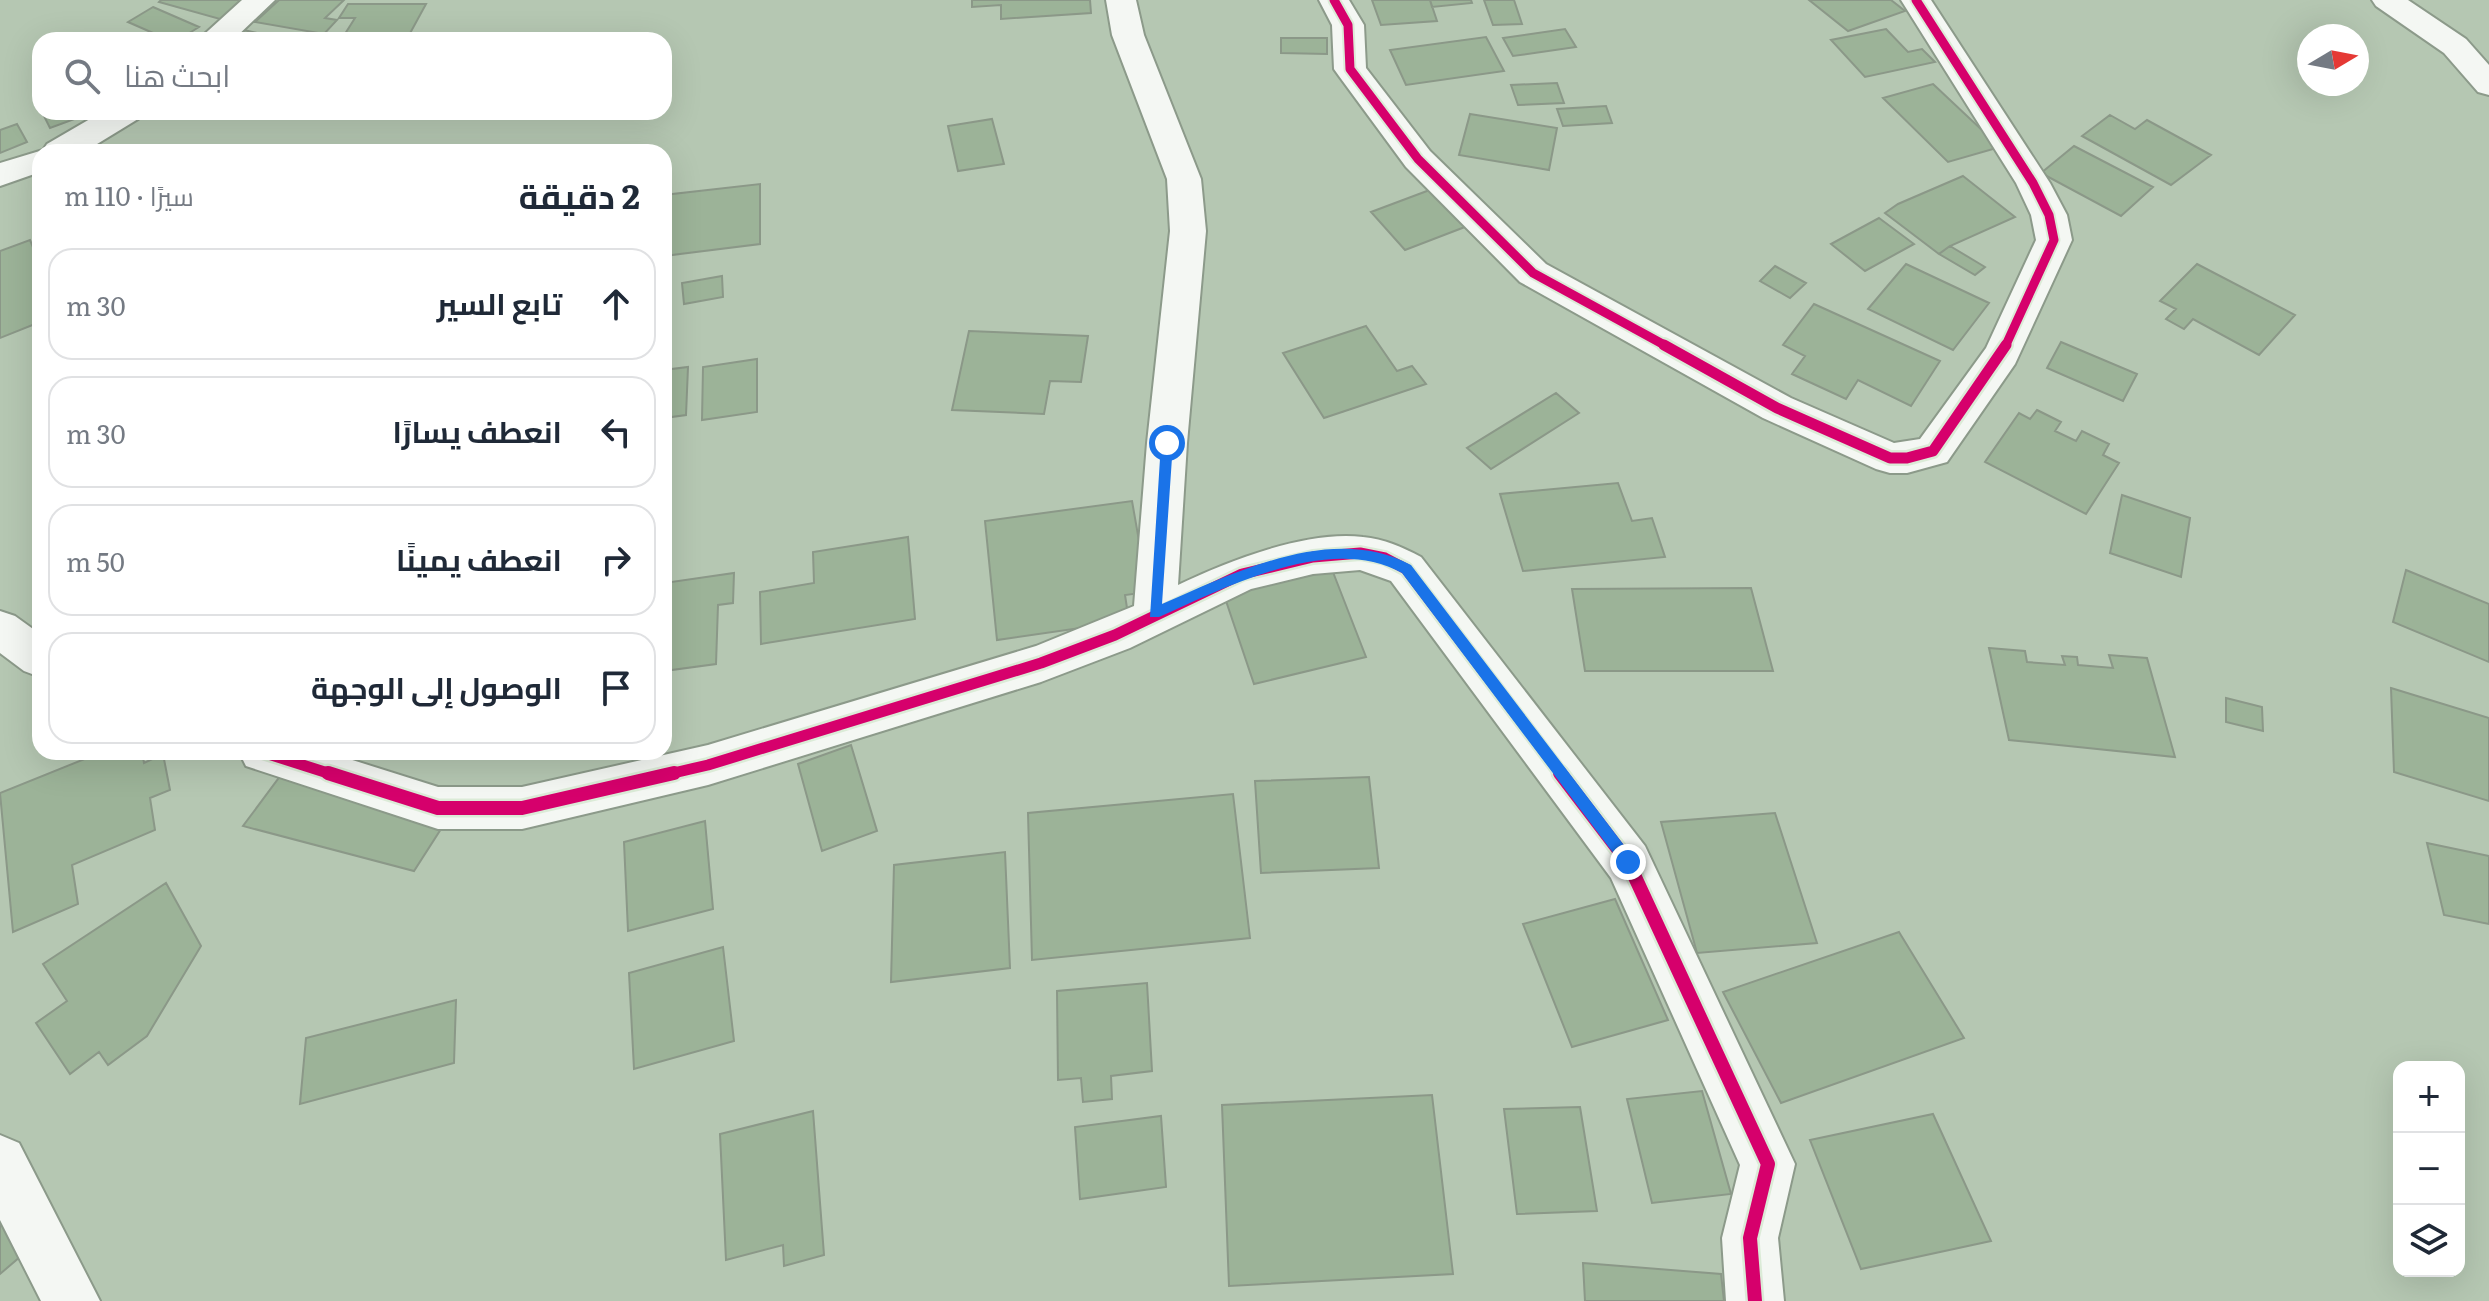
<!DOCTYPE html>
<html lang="ar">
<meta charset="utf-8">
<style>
:root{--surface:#fff;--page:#f2f2f3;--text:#1f2937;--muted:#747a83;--line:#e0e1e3}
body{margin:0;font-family:Literata,Cairo,serif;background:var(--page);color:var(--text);direction:rtl}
.controls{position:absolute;right:24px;bottom:24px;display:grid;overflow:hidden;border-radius:16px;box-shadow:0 8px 32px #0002}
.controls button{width:72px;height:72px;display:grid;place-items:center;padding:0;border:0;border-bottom:2px solid var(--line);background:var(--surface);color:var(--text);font:40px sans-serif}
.compass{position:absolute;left:2297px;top:24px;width:72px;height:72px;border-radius:50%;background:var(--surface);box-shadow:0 8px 32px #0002;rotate:80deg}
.stop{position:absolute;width:24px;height:24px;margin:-18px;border:6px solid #1a73e8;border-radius:50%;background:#fff}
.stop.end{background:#1a73e8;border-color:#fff;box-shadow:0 2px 8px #0008}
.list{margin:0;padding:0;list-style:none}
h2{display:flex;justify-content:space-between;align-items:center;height:104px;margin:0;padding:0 32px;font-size:34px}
h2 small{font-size:26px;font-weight:400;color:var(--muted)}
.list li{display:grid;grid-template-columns:52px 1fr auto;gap:24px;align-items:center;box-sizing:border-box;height:112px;margin:0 16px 16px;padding:0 16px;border:2px solid var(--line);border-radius:24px}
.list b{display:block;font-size:30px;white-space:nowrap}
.list em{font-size:26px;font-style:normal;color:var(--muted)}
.icon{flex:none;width:44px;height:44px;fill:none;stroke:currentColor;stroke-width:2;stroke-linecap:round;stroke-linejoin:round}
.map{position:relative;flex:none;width:2489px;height:1301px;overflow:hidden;direction:ltr}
.search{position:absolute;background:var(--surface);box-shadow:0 8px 32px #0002;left:32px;top:32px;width:640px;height:88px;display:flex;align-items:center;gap:20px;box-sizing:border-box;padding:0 28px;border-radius:24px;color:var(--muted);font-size:30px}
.panel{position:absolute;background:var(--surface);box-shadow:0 8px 32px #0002;left:32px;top:144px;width:640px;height:616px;border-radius:24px;direction:rtl}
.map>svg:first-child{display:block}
</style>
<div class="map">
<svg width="2489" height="1301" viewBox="0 0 2489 1301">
<rect width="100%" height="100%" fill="#b5c7b2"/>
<!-- building -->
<path fill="#9cb398" stroke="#8b9888" stroke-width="2" d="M161,0H256L227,21L159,2Z
M279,0H344L325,18L337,20L324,34L255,22Z
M972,0H1090L1091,13L1001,19V5L972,7Z
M1372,0H1430L1437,21L1381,25Z
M1430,0H1471L1472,3L1432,7Z
M1484,0H1514L1522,24L1493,25Z
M1809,0H1891L1905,11L1848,31Z
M348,4H426L408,37H343L355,18H339Z
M153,7L199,27L178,40H169L128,22Z
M1565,29L1576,47L1513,56L1503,38Z
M1886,29L1908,52L1922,49L1935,62L1865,77L1831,40Z
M244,30L286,40H233Z
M1486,37L1504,71L1406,85L1390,50Z
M1281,38H1327V54L1281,53Z
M1557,83L1564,103L1518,105L1511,85Z
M1933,84L2000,147L1948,162L1883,98Z
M1606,106L1612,123L1563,126L1557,109Z
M42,112H78L80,117L50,128Z
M1470,114L1557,128L1549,170L1459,155Z
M2110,115L2135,129L2147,120L2211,155L2171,185L2082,136Z
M992,119L1004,164L958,171L948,126Z
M17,124L27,142L0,153V130Z
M2074,146L2153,187L2121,216L2041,173Z
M1963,176L2015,217L1950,246L1939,254L1885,213L1898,204Z
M760,184V244L664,256V195Z
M1435,188L1470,225L1405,250L1371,212Z
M1879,218L1914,244L1865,271L1831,244Z
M30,240L40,264V322L0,338V251Z
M1950,246L1985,267L1975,275L1939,254Z
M1906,264L1989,303L1953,350L1868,309Z
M2197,264L2295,315L2259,355L2193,319L2184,329L2166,319L2176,309L2160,301Z
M1775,266L1806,283L1790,298L1760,281Z
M722,276L723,297L684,304L682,283Z
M1814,304L1940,361L1911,406L1858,380L1846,399L1792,374L1805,356L1783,345Z
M1366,326L1397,371L1412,366L1426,384L1324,418L1283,353Z
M969,331L1088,336L1081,382L1050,381L1044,414L952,410Z
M2061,342L2137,374L2123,401L2047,368Z
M757,359V412L702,420L703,367Z
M688,367L686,415L664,418V370Z
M1556,393L1579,413L1491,469L1467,448Z
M2037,410L2061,422L2055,431L2076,441L2082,431L2109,444L2103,455L2119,463L2086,514L1985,462L2019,413L2030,419Z
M1618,483L1632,521L1652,518L1665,557L1523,571L1500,494Z
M2122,495L2190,518L2181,577L2110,553Z
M1132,501L1148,592L1125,595L1129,621L997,640L985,521Z
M908,537L915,619L761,644L760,592L814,583L813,552Z
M1331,567L1366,657L1254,684L1223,592Z
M2406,570L2489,604V662L2393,622Z
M734,573L733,603L718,605L716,664L664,671V583Z
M1751,588L1773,671H1585L1572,589Z
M1989,648L2025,651L2027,662L2065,665L2062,656L2077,657L2078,665L2113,668L2109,655L2147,658L2175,757L2009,740Z
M2391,688L2489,718V801L2394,772Z
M2226,698L2262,707L2263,731L2226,722Z
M851,745L877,831L822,851L798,764Z
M102,752H142L144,763L163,754L170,790L150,798L155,830L72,865L78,904L13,932L0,793Z
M281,775L448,818L414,871L243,826Z
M1369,777L1379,868L1261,873L1255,781Z
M1233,794L1250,938L1032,960L1028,813Z
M1775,813L1817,943L1697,953L1661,822Z
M705,821L713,909L628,931L624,842Z
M2427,843L2489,856V924L2444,915Z
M1005,852L1010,968L891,982L894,865Z
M166,883L201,946L147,1036L108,1065L99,1052L70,1074L36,1023L67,1001L43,964Z
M1615,899L1668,1020L1572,1047L1523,924Z
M1899,932L1964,1038L1781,1103L1723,992Z
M723,947L734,1041L634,1069L629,973Z
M1147,983L1152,1071L1111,1076L1112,1099L1083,1102L1081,1078L1058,1080L1057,991Z
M456,1000L454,1063L300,1104L306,1038Z
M1702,1091L1731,1194L1652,1203L1627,1099Z
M1432,1095L1453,1274L1229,1286L1222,1105Z
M1580,1107L1597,1211L1517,1214L1504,1109Z
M813,1111L824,1255L784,1266L783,1245L726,1260L720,1134Z
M1933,1114L1991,1241L1861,1269L1810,1140Z
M1161,1116L1166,1187L1080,1199L1075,1127Z
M0,1212L28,1250L0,1274Z
M1583,1263L1721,1274L1724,1301H1585Z"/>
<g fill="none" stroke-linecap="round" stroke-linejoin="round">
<!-- minor casing -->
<g stroke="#8c9a8a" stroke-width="4">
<path id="minor" d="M242,0H275L233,40H198Z
M1106,0H1136L1144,35L1201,179L1206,231L1187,443L1178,585C1228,561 1307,530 1363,537C1384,539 1402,547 1421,557L1645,846L1795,1164L1778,1238L1784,1301H1726L1722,1238L1740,1165L1611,878L1391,581L1360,570L1313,574L1251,589L1130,648L1041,682L708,785L522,829H438L246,766L239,752H327L438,787H522L708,745L1036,646L1134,606L1147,443L1170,231L1167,179L1112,35Z
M1319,0H1349L1364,25L1366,68L1430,151L1546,264L1791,398L1894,443L1920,439L1986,348L2036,240L2031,215L2016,183L1901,0H1931L2050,183L2067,215L2072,240L2015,364L1947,462L1907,473H1890L1876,469L1763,418L1520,282L1406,167L1339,76L1334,69L1332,25Z
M2372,0H2408L2466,39L2489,65V95L2478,92L2444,53L2376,6Z
M102,112H142L138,119L84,152H40V172L0,186V163L43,150L47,144Z
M0,611L15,616L40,634V677L24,671L0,653Z
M0,1135L19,1143L100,1301H41L0,1220Z"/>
</g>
<!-- minor -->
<use href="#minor" fill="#f4f7f3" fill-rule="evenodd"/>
<!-- cycleway-far2 casing -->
<g stroke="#dbebd7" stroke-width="13">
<path id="cycleway-far2" d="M1334,0L1348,25L1350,69L1418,159L1533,273L1668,347
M1916,0L2033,183L2049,215L2054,240L2005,347"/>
</g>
<!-- cycleway-far1 casing -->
<g stroke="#dbebd7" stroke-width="16">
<path id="cycleway-far1" d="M1664,345L1777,408L1890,458H1907L1933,451L2006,345
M262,752L334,775
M665,775L708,765L1041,663L1115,635L1242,574L1313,557L1360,553L1385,558L1406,569L1562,775"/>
</g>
<!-- cycleway casing -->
<g stroke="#dbebd7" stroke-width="19">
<path id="cycleway" d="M328,773L438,808H522L674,773
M1560,773L1628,862L1768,1164L1750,1238L1755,1301"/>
</g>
<!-- cycleway-far2 -->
<use href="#cycleway-far2" stroke="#d6006c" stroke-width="9"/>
<!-- cycleway-far1 -->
<use href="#cycleway-far1" stroke="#d6006c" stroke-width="11"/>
<!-- cycleway -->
<use href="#cycleway" stroke="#d6006c" stroke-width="14"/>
</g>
<!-- route -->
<path fill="#1a73e8" d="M1167,439L1173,443L1162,604C1236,572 1333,523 1411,565L1633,857V866H1623L1402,573C1330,533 1227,587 1159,617H1150L1161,443Z"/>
</svg>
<div class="controls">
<button>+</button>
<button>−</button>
<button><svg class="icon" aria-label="layers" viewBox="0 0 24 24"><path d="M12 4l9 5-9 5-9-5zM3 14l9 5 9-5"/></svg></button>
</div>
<svg class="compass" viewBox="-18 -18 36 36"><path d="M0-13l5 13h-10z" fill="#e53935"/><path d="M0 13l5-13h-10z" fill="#747a83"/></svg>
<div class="stop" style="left:1167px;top:443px"></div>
<div class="stop end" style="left:1628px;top:862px"></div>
<div class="search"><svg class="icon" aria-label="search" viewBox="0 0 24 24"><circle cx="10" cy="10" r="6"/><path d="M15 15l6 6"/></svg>ابحث هنا</div>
<section class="panel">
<h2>2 دقيقة<small>سيرًا · 110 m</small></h2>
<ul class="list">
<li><svg class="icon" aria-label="ahead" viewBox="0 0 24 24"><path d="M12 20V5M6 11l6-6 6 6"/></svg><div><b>تابع السير</b></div><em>30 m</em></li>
<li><svg class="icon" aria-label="left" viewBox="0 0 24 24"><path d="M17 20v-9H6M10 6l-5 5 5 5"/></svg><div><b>انعطف يسارًا</b></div><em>30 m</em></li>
<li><svg class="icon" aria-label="right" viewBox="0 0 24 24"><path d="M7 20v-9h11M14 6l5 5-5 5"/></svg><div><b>انعطف يمينًا</b></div><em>50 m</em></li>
<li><svg class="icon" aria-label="arrive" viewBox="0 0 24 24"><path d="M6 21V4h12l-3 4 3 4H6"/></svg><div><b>الوصول إلى الوجهة</b></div></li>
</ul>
</section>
</div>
